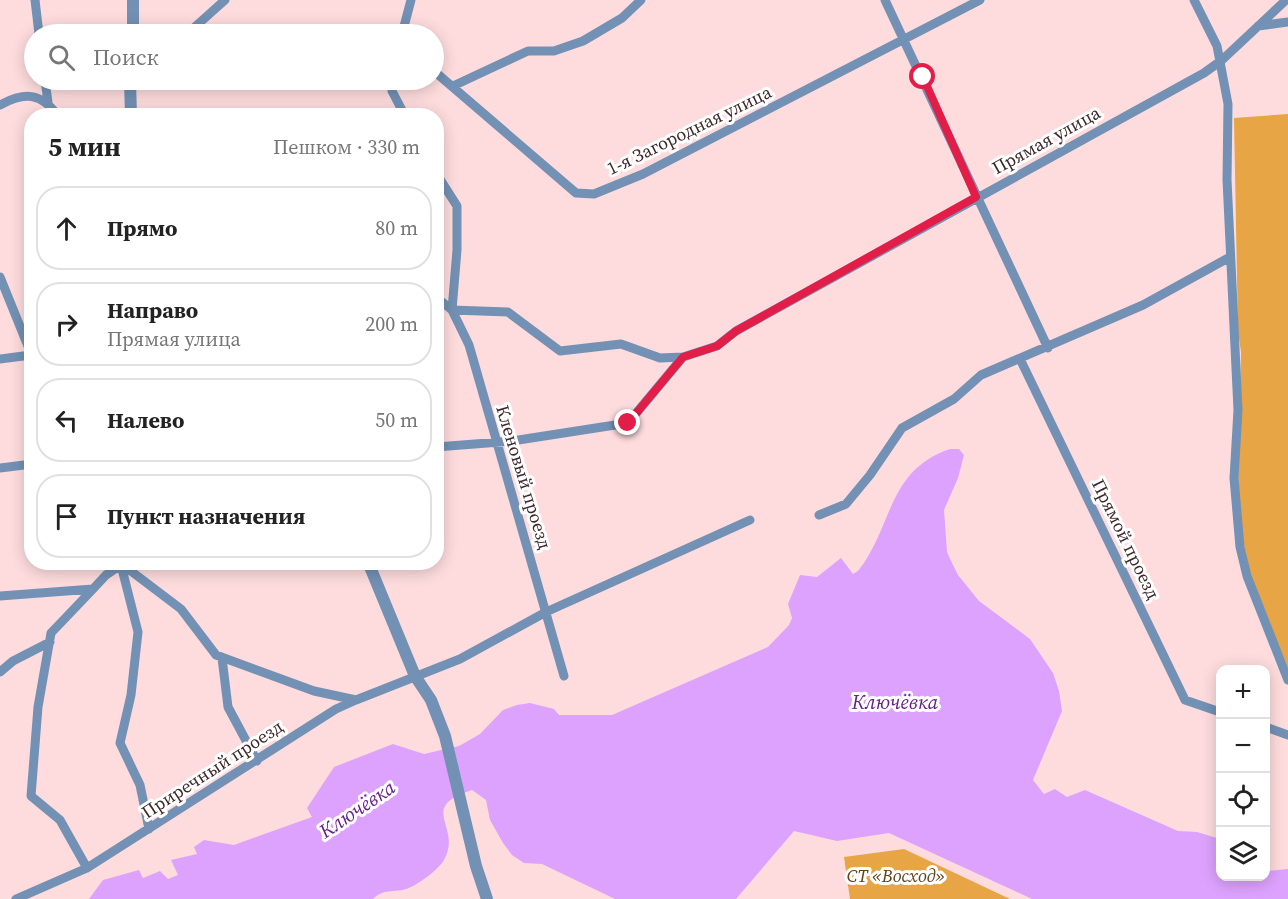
<!DOCTYPE html>
<html lang="ru">
<meta charset="utf-8">
<style>
:root{--surface:#fff;--page:#f2f2f2;--text:#222;--muted:#767676;--line:#e0e0e0}
body{margin:0;font-family:"Source Serif 4",serif;background:var(--page);color:var(--text)}
.controls{position:absolute;right:18px;bottom:18px;display:grid;overflow:hidden;border-radius:12px;box-shadow:0 3px 15px #0003}
.controls button{width:54px;height:54px;display:grid;place-items:center;padding:0;border:0;border-bottom:2px solid var(--line);background:var(--surface);color:var(--text);font:30px sans-serif}
.stop{position:absolute;width:18px;height:18px;margin:-14px;border:4px solid #e11d48;border-radius:50%;background:#fff}
.stop.end{background:#e11d48;border-color:#fff;box-shadow:0 2px 6px #0008}
.list{margin:0;padding:0;list-style:none}
h2{display:flex;justify-content:space-between;align-items:center;height:78px;margin:0;padding:0 24px;font-size:26px}
h2 small{font-size:20px;font-weight:400;color:var(--muted)}
.list li{display:grid;grid-template-columns:39px 1fr auto;gap:18px;align-items:center;box-sizing:border-box;height:84px;margin:0 12px 12px;padding:0 12px;border:2px solid var(--line);border-radius:24px}
.list b{display:block;font-size:22px;white-space:nowrap}
.list p{margin:0;font-size:20px;white-space:nowrap;color:var(--muted)}
.list em{font-size:20px;font-style:normal;color:var(--muted)}
.icon{flex:none;width:33px;height:33px;fill:none;stroke:currentColor;stroke-width:2;stroke-linecap:round;stroke-linejoin:round}
.map{position:relative;flex:none;width:1288px;height:899px;overflow:hidden}
.search{position:absolute;background:var(--surface);box-shadow:0 3px 15px #0003;left:24px;top:24px;width:420px;height:66px;display:flex;align-items:center;gap:15px;box-sizing:border-box;padding:0 21px;border-radius:33px;color:var(--muted);font-size:22px}
.panel{position:absolute;background:var(--surface);box-shadow:0 3px 15px #0003;left:24px;top:108px;width:420px;height:462px;border-radius:24px}
.map>svg:first-child{display:block}
</style>
<div class="map">
<svg width="1288" height="899" viewBox="0 0 1288 899">
<rect width="100%" height="100%" fill="#fedcde"/>
<!-- green -->
<path fill="#e7a546" d="M1288,114V668C1276,637 1260,606 1251,575C1230,502 1241,426 1241,352L1238,332L1234,118Z
M904,849L1010,899H850L844,857Z"/>
<!-- water -->
<path fill="#dda2fe" d="M950,449H959L964,455L958,478L944,510L947,552L952,563L958,575L979,601L1030,639L1053,673L1059,691L1062,711L1033,780L1044,794L1055,789L1067,797L1085,790L1178,831L1197,832L1220,839V876H1266V871L1288,869V899H1032L889,833L837,841L794,831L736,899H615L542,864L524,863L512,855L503,843L490,820L486,800L472,790C416,808 463,826 444,860C439,869 420,883 411,887C397,894 385,887 373,899H89L103,880L139,870L143,878L160,871L168,879L178,875L171,860L197,854L194,847L204,840L234,845L312,817L307,808L334,767L393,744L424,754L459,746L480,734L503,710L517,705L530,703L554,709L559,715H612L768,647L789,625L792,618L788,604L800,575L817,577L841,558L853,574L858,571C893,527 887,470 950,449Z"/>
<g fill="none" stroke-linecap="round" stroke-linejoin="round">
<!-- minor -->
<path stroke="#7391b4" stroke-width="9" d="M35,0L39,34
M885,0L1048,348
M1194,0L1217,46L1228,104L1227,180L1238,410L1234,478L1240,547L1247,576L1288,680
M1258,26L1288,22
M187,34L225,0
M402,34L411,0
M434,71L576,193L594,194L643,174L980,0
M45,80L48,102
M394,80L392,91L405,116
M453,86L528,51H554L583,41L622,18L641,0
M0,105C24,92 41,92 58,116
M436,173L457,206V250L452,310
M0,277L32,356
M436,297L452,310L469,345L564,676
M452,310L508,312L560,351L621,344L660,358L683,357L717,346L736,331L1204,73L1222,60L1286,0
M0,359L31,355
M1020,359L1185,700L1220,712
M436,447L512,441L628,423L683,357
M0,468L32,464
M819,515L846,504L870,475L902,428L954,399L981,375L1143,305L1230,257
M119,562L181,609L216,655L314,691L356,700L460,659L546,612L750,520
M121,565L138,632L131,695L120,743L140,785L149,829
M93,589L51,633L38,707L31,796L60,820L87,868L336,709L356,700
M0,596L93,589L106,575L125,562
M222,658L228,707L257,761
M0,672L13,661L50,642
M1266,727L1288,735
M16,899L87,868"/>
<!-- tertiary -->
<path stroke="#7391b4" stroke-width="12" d="M133,0V34
M130,80L131,116
M368,562L415,676L431,700L445,736L476,866L487,899"/>
</g>
<g fill="none" stroke-linecap="round" stroke-linejoin="round">
<!-- route -->
<path stroke="#e11d48" stroke-width="8" d="M628,423L683,357L717,346L736,331L976,197L923,77"/>
</g>
<g text-anchor="middle" dominant-baseline="central" stroke-width="6" stroke-linejoin="round" paint-order="stroke">
<!-- street labels -->
<g font-size="18" fill="#3d282a" stroke="#fff">
<text transform="translate(689 130) rotate(-26)">1-я Загородная улица</text>
<text transform="translate(1046 140) rotate(-29)">Прямая улица</text>
<text transform="translate(524 477) rotate(73)">Кленовый проезд</text>
<text transform="translate(1126 539) rotate(64)">Прямой проезд</text>
<text transform="translate(212 769) rotate(-33)">Приречный проезд</text>
</g>
<!-- park labels -->
<g font-size="18" font-style="italic" fill="#60431b" stroke="#fff">
<text x="896" y="875">СТ «Восход»</text>
</g>
<!-- water labels -->
<g font-size="20" font-style="italic" fill="#691f8a" stroke="#fff">
<text x="895" y="702">Ключёвка</text>
<text transform="translate(357 809) rotate(-34)">Ключёвка</text>
</g>
</g>
</svg>
<div class="controls">
<button>+</button>
<button>−</button>
<button><svg class="icon" aria-label="locate" viewBox="0 0 24 24"><circle cx="12" cy="12" r="6"/><path d="M12 2v4M12 18v4M2 12h4M18 12h4"/></svg></button>
<button><svg class="icon" aria-label="layers" viewBox="0 0 24 24"><path d="M12 4l9 5-9 5-9-5zM3 14l9 5 9-5"/></svg></button>
</div>
<div class="stop" style="left:923px;top:77px"></div>
<div class="stop end" style="left:628px;top:423px"></div>
<div class="search"><svg class="icon" aria-label="search" viewBox="0 0 24 24"><circle cx="10" cy="10" r="6"/><path d="M15 15l6 6"/></svg>Поиск</div>
<section class="panel">
<h2>5 мин<small>Пешком · 330 m</small></h2>
<ul class="list">
<li><svg class="icon" aria-label="ahead" viewBox="0 0 24 24"><path d="M12 20V5M6 11l6-6 6 6"/></svg><div><b>Прямо</b></div><em>80 m</em></li>
<li><svg class="icon" aria-label="right" viewBox="0 0 24 24"><path d="M7 20v-9h11M14 6l5 5-5 5"/></svg><div><b>Направо</b><p>Прямая улица</p></div><em>200 m</em></li>
<li><svg class="icon" aria-label="left" viewBox="0 0 24 24"><path d="M17 20v-9H6M10 6l-5 5 5 5"/></svg><div><b>Налево</b></div><em>50 m</em></li>
<li><svg class="icon" aria-label="arrive" viewBox="0 0 24 24"><path d="M6 21V4h12l-3 4 3 4H6"/></svg><div><b>Пункт назначения</b></div></li>
</ul>
</section>
</div>
